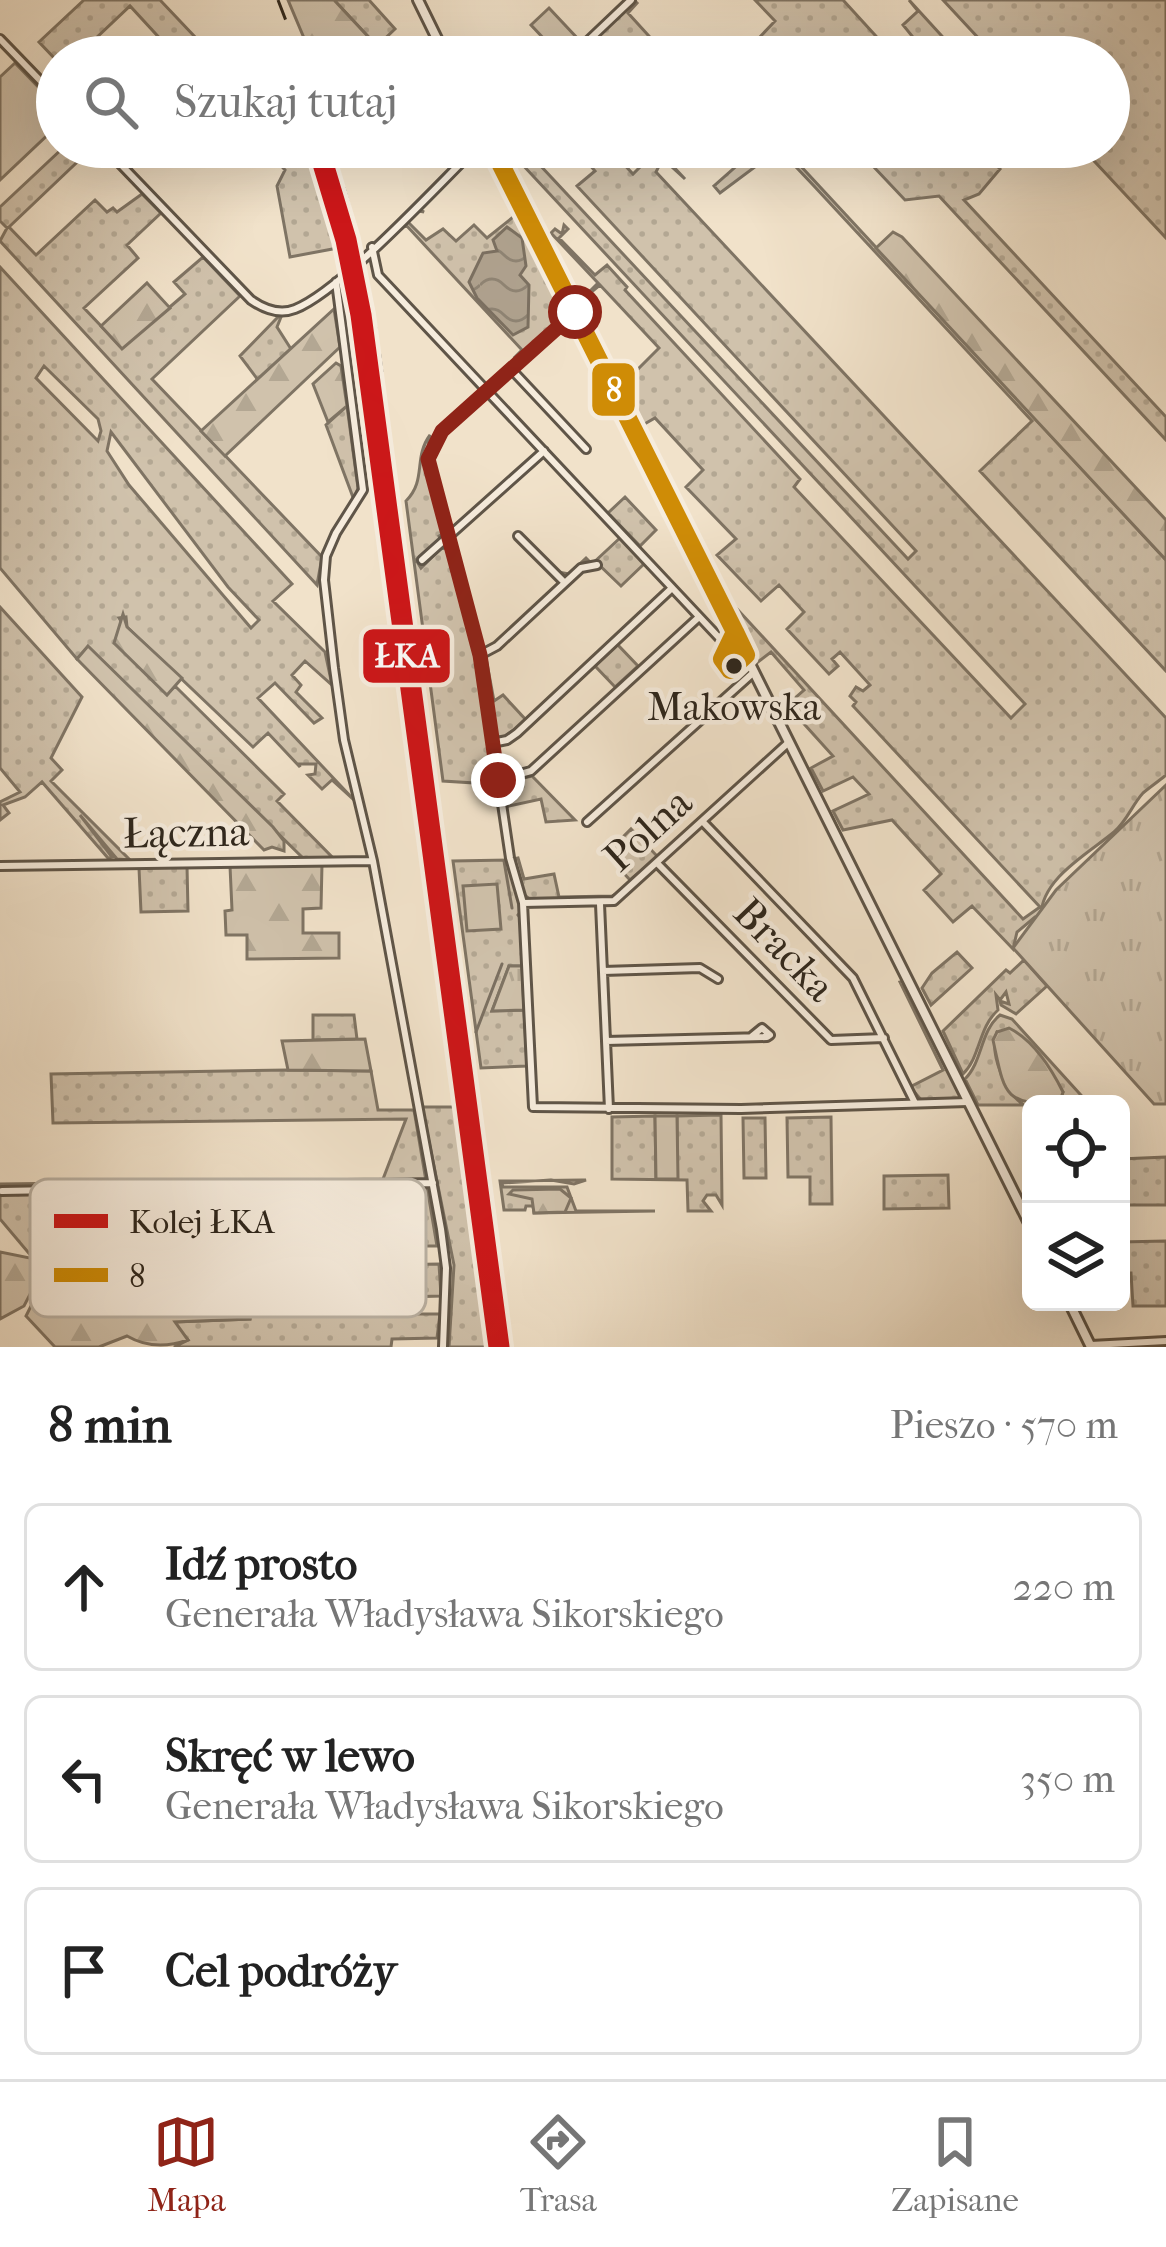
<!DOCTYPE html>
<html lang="pl">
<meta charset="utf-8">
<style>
:root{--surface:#fff;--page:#f2f2f2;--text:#222;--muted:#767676;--line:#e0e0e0;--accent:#8f2418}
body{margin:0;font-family:"IM FELL French Canon",serif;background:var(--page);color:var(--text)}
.controls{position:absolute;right:36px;bottom:36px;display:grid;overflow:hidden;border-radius:18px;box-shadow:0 12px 48px #0002}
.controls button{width:108px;height:108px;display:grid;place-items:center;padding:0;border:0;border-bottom:3px solid var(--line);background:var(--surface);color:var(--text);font:60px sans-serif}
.stop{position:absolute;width:36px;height:36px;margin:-27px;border:9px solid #8f2418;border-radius:50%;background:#fff}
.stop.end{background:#8f2418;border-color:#fff;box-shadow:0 3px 12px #0008}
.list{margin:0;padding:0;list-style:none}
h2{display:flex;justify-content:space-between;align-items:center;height:156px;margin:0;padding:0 48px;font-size:51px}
h2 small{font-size:39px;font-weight:400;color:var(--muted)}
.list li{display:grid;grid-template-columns:78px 1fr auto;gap:36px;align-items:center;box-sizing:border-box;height:168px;margin:0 24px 24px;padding:0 24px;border:3px solid var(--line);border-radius:18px}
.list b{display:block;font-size:45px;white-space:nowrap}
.list p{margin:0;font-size:39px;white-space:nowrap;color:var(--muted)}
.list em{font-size:39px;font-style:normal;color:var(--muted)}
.icon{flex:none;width:66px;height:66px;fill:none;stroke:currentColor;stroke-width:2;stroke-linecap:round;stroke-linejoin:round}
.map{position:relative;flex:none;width:1166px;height:1347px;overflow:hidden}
.search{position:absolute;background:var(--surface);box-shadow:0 12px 48px #0002;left:36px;right:36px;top:36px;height:132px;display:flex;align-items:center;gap:30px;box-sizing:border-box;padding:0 42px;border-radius:66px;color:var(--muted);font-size:45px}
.sheet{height:732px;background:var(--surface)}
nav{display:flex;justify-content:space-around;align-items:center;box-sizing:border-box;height:168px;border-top:3px solid var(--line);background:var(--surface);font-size:33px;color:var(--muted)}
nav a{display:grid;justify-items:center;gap:6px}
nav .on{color:var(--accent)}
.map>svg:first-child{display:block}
</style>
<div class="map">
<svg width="1166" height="1347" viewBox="0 0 1166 1347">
<defs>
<pattern id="grass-dots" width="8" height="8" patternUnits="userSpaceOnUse" patternTransform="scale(3)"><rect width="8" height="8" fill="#d0c2ac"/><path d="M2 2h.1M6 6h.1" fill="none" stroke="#b3a793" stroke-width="1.8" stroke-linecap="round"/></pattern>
<pattern id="forest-firs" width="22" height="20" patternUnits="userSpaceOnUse" patternTransform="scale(3)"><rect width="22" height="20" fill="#d0c2ac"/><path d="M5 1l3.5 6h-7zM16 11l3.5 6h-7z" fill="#b3a793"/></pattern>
<pattern id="park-tufts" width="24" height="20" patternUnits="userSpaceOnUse" patternTransform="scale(3)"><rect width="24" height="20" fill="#d0c2ac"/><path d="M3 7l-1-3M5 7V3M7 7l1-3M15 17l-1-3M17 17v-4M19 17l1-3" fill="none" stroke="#b3a793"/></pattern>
<pattern id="water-waves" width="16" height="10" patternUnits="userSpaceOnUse" patternTransform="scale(3)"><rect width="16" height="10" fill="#afa28f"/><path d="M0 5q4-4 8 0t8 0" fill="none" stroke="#8f8474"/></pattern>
</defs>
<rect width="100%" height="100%" fill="#f1e2ca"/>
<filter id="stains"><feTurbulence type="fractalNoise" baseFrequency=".00167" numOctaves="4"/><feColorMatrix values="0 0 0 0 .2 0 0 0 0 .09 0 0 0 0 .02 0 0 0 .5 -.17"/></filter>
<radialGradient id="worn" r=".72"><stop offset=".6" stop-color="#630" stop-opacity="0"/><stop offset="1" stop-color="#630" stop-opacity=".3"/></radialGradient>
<!-- grass -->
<path fill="url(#grass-dots)" stroke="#7f7464" stroke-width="3" fill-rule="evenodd" d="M84,0H160L214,57H177L130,6L76,57H57V61L39,42Z
M334,0H369L395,29L377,46Z
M634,0L637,3L628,13L668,57H595L588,51L581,57L578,54Z
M755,0H843L895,57H772L757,40L775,21Z
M909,0L961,57H929L903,25L918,11Z
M943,0H1166V238L1081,147H1109V57H996Z
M64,147H93L9,227L36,255L95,200L107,212L113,208L117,212L142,194L161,213L127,245L138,258L84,308L122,348L185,294L174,282L203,257L240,296L152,379L322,557L317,585L0,241L7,228L0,221V207Z
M264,147H306L343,247L290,257L277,186L285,170Z
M482,147H488L568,308L562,319L518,359L515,357L522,350L406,225L378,248L419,209L424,212L419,211L408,222L426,240L443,229L456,241L474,225L487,238L517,214L486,149L467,161Z
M506,147H523L908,559L916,551L577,186L595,171L582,156L590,147L599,154L608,147L633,174L645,162L636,152L641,147H655L685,179L650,147L647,151L659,166L656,172L1166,718V775C1159,781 1150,787 1143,793C1132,805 1127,821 1114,832C1089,853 1040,879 1041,917H1035L1017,932L1013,949L972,906L953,922L924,890L941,874L892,820L843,830L833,811L869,794L853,777L823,791L811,768L833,756L787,705L804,690L771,652L758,662L726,597L1023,919L1040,907L853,706L856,702L850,696L856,687L863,691L870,685L840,652L832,659L838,666L829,674L787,629L804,612L779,585L761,601L717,555L736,539L686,487L703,470L655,418L641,426L616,376L628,379L659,348L600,285L579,302L598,283L551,233L555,229L562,234L564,225L568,229L559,238L595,275L607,265L627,287L625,290L800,479L794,487L1011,718L1025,704Z
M758,147H783L1166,560V671L980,471L1032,421L814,186L779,149L720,193L714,186Z
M855,147H979L1000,169L979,194L964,200L1166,417V440L939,196L905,200Z
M0,267L292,584L273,601L325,652L332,685L305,661L292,675L301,685L296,692L322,718L314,723L275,683L258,698L355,801L332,780L322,789L308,775L315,774L316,764H299L300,767L268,733L253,747L127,627L126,617L119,618L167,694L175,686L284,794L277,801L334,859L303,858L88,647L77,659L0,568ZM44,366L98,419L101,431L98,441L36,378ZM111,432L228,587L259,620L251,628L129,485L107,451Z
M278,317H281L277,327L291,349L258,380L240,356Z
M347,406L358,488L354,500L326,425Z
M430,435L425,468L443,534L439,536L441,542L416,560L421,568L441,548L447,549L480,668L498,799L494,801L490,784L443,781L406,501C427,480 413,458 430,435Z
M625,497L656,530L640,546L608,513Z
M621,537L645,563L621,586L596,562L592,565L586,561L566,578L558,572L569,574L586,558L592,564Z
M0,607L82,697L51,758L62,770L51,781L130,860L117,859L80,815L112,857L108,858L42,782L25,797L3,805L9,813L0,820V802L20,792L0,768Z
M619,641L618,645L638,666L615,687L595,666L581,676Z
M486,658L494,701L503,695L527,721L501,739L493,732Z
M532,776L575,820L546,822L541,799L505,807L503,783Z
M631,829L658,857L630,880L606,854Z
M518,858L524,879L554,874L559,897L612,896L622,891L610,899L531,900L523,894L513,859Z
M508,860L521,911L518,915L522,920L524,966H509L492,1011L524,1010L527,1066L481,1068L453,861Z
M187,866L188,911L141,912L139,868Z
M957,952L972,968L931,1005L922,988L932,973Z
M1024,960L1047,986L1016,1014L1001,1005L1000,1001L1009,1004L1006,992L1000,1000L996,995L998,1010C978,1028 981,1056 963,1074L943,1031L1006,970L1010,973Z
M904,981L960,1095L958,1100L923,1102L910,1087L943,1070L900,982Z
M313,1015H354L357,1039L313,1040Z
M1000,1015L1012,1019L1089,1104H1059L1063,1092L1029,1043L997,1032C989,1053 1005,1093 1024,1105H978L965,1079C983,1061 980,1031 1000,1015Z
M288,1070L371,1071L378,1110H414L437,1246H378L379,1265L439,1264L441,1296L369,1298L370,1314H440L437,1338L392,1339L391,1347H174L188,1340L173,1322L250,1319L251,1301L32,1304L39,1286L45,1283L337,1282L338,1266L43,1270L0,1219V1184L383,1179L406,1119L53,1123L51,1074Z
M422,1107H461L493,1347H449L454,1265Z
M721,1115L722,1205L716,1195H707L703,1201L711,1211H688L687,1180L612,1179V1117L655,1116L656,1178L677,1179V1116Z
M831,1117L832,1204H810V1177H788L787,1118Z
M743,1118H765L766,1178H744Z
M1166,1157V1205H1121V1159Z
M948,1175L949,1208L884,1209V1176Z
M551,1180L502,1183L503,1187H567L576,1211H655L534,1213L533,1206H526L525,1210H504L500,1181L582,1180H586L574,1184Z
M1166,1241V1306H1133L1131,1273H1121V1242Z"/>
<!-- forest -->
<path fill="url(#forest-firs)" stroke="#7f7464" stroke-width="3" d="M288,0H334L387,57H312Z
M893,232L902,237L1166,520V560L876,248Z
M147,283L170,308L122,349L101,326Z
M334,309L340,347L225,456L201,431Z
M336,363L341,366L347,406L328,422L313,384Z
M123,614L127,627L182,678L167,695L114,643Z
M88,646L273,827L284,841V851L272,847L264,850L77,659Z
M322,864L321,908L303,909V933H339V958L247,959V935H226L225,911L232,910L230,866Z
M1009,1028C1033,1040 1051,1068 1063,1092L1059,1104C1003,1104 1005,1095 993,1040L997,1032Z
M365,1039L371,1071L288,1070L282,1041Z
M560,1189L571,1198L565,1212L534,1213L532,1199L509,1194L513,1190Z
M0,1252L30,1258L40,1275L24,1306L0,1319Z
M251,1300L250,1319L175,1322L188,1340C168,1347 146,1347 127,1336L99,1347H55L26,1316L32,1304Z"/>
<!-- park -->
<path fill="url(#park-tufts)" stroke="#7f7464" stroke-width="3" d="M1166,785V1104H1154L1013,948L1056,890Z
M509,966H522L524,1010L492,1011Z"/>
<!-- garden -->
<path fill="#d0c2ac" stroke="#7f7464" stroke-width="3" d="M549,8L579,40L561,57L531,25Z
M15,63L45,94L43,99L57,107V126L0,180V77Z
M497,884L501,929L467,931L463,886Z
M655,1116H677L678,1179H656Z"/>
<!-- water -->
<path fill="url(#water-waves)" stroke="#7b7061" stroke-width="3" d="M507,227L522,238L526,266L520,275L529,285L528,327L513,335L477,298L469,282L483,253L497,251L493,240Z"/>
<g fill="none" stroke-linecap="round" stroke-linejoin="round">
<!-- stream -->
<path stroke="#7b7061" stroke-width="3" d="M504,861L512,908
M476,1032L502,964"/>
<!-- minor casing -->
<g stroke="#5f5548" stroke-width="12">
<path id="minor" d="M0,39L57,98
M571,57L631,0
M104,147L251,300C264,309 280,315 295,309C341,291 437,186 477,147
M372,247L378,275L739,659L746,655
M336,282L363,490L336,533L326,556L324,580L334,668L344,740L373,861L441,1229L446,1268L443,1347
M575,312L442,432L428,459L480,655L510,858L523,903L533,1107L741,1109L968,1102
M511,369L586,449
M518,536L565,583
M422,560L544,451
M480,655L497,646L581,568L597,565
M492,743L507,740L517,733L672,588
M498,780L531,771L699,617
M587,822L754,672
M703,822L853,978L915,1103
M657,863L831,1040L884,1038
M0,866L373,861
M523,903L614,901L789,742
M600,904L609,1109
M603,971L700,968L718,979
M606,1041L767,1037L770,1035L762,1028L751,1037
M2,1191L433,1183
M1091,1345L1166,1341"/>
</g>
<!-- tertiary casing -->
<g stroke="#5f5548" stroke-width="14">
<path id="tertiary" d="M418,0L446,57
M492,147L1031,1227
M1069,1302L1091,1347"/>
</g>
<!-- minor -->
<use href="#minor" stroke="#f6ecdd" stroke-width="6"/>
<!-- tertiary -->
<use href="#tertiary" stroke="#f6ecdd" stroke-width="8"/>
<!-- rail -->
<path stroke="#2e261c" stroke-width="3" stroke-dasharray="21 21" stroke-linecap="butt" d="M278,0L300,57
M332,147C357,228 376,308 384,392C389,436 387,479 393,523"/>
<!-- bus-1 casing -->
<g stroke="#f6ecdd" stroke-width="27">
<path id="bus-1" d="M492,147L735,632
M735,632L746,655L730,670L722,659Z"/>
</g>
<!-- bus-1 -->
<use href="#bus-1" stroke="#cf8c06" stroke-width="18"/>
<!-- rail-1 casing -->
<g stroke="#f6ecdd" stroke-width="30">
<path id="rail-1" d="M318,147L346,240L361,315L499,1347"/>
</g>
<!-- rail-1 -->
<use href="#rail-1" stroke="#cc1719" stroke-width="21"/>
</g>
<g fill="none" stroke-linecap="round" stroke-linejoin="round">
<!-- route -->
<path stroke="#8f2418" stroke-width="15" d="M498,780L480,655L428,459L442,431L575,312"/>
</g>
<!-- markers -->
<circle fill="#2e261c" stroke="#f6ecdd" stroke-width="4.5" cx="734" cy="666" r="10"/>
<g text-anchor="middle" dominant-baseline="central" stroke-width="9" stroke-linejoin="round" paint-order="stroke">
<!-- bus labels -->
<g font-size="39" fill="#2e261c" stroke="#f6ecdd">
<text x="734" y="707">Makowska</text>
</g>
<!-- street labels -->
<g font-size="42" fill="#2e261c" stroke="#f6ecdd">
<text transform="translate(648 830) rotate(-42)">Polna</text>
<text transform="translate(186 833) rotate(-1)">Łączna</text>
<text transform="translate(784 950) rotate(46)">Bracka</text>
</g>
</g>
<!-- legend -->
<rect x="30" y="1179" width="396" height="138" rx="18" fill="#f6ecdd" stroke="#bab1a3" stroke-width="3"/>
<rect x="54" y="1214" width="54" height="14" fill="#cc1719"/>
<rect x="54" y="1268" width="54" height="14" fill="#cf8c06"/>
<g font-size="33" fill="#2e261c">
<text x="129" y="1233">Kolej ŁKA</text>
<text x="129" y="1287">8</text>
</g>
<g stroke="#f6ecdd" stroke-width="4.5">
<rect x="590" y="361" width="47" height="57" rx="12" fill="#cf8c06"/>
<rect x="361" y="627" width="91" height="58" rx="12" fill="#cc1719"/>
</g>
<g font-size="33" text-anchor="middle" font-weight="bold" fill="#fff">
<text x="614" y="401">8</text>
<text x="407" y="667">ŁKA</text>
</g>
<rect width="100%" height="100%" filter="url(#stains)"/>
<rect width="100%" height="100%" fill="url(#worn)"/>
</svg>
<div class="controls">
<button><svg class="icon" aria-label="locate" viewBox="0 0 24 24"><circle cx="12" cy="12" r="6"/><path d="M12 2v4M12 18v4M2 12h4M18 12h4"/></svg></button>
<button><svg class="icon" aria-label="layers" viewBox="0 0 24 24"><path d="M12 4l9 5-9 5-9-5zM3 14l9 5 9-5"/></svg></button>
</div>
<div class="stop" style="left:575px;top:312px"></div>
<div class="stop end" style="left:498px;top:780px"></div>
<div class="search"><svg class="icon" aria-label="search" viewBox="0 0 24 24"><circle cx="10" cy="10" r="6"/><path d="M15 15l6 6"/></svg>Szukaj tutaj</div>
</div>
<section class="sheet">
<h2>8 min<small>Pieszo · 570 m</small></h2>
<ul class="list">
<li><svg class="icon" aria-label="ahead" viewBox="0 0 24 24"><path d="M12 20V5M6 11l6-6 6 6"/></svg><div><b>Idź prosto</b><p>Generała Władysława Sikorskiego</p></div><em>220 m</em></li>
<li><svg class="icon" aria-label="left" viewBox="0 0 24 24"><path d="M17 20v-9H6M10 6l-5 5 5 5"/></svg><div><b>Skręć w lewo</b><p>Generała Władysława Sikorskiego</p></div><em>350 m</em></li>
<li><svg class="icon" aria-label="arrive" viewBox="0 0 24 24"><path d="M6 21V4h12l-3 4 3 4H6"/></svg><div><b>Cel podróży</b></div></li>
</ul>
</section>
<nav>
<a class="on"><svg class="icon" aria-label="map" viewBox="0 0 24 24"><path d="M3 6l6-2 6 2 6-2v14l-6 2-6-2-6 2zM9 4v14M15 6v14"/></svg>Mapa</a>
<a><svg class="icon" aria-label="directions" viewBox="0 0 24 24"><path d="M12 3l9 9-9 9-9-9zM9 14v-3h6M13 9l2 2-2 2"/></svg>Trasa</a>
<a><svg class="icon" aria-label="saved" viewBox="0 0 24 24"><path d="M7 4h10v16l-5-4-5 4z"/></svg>Zapisane</a>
</nav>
